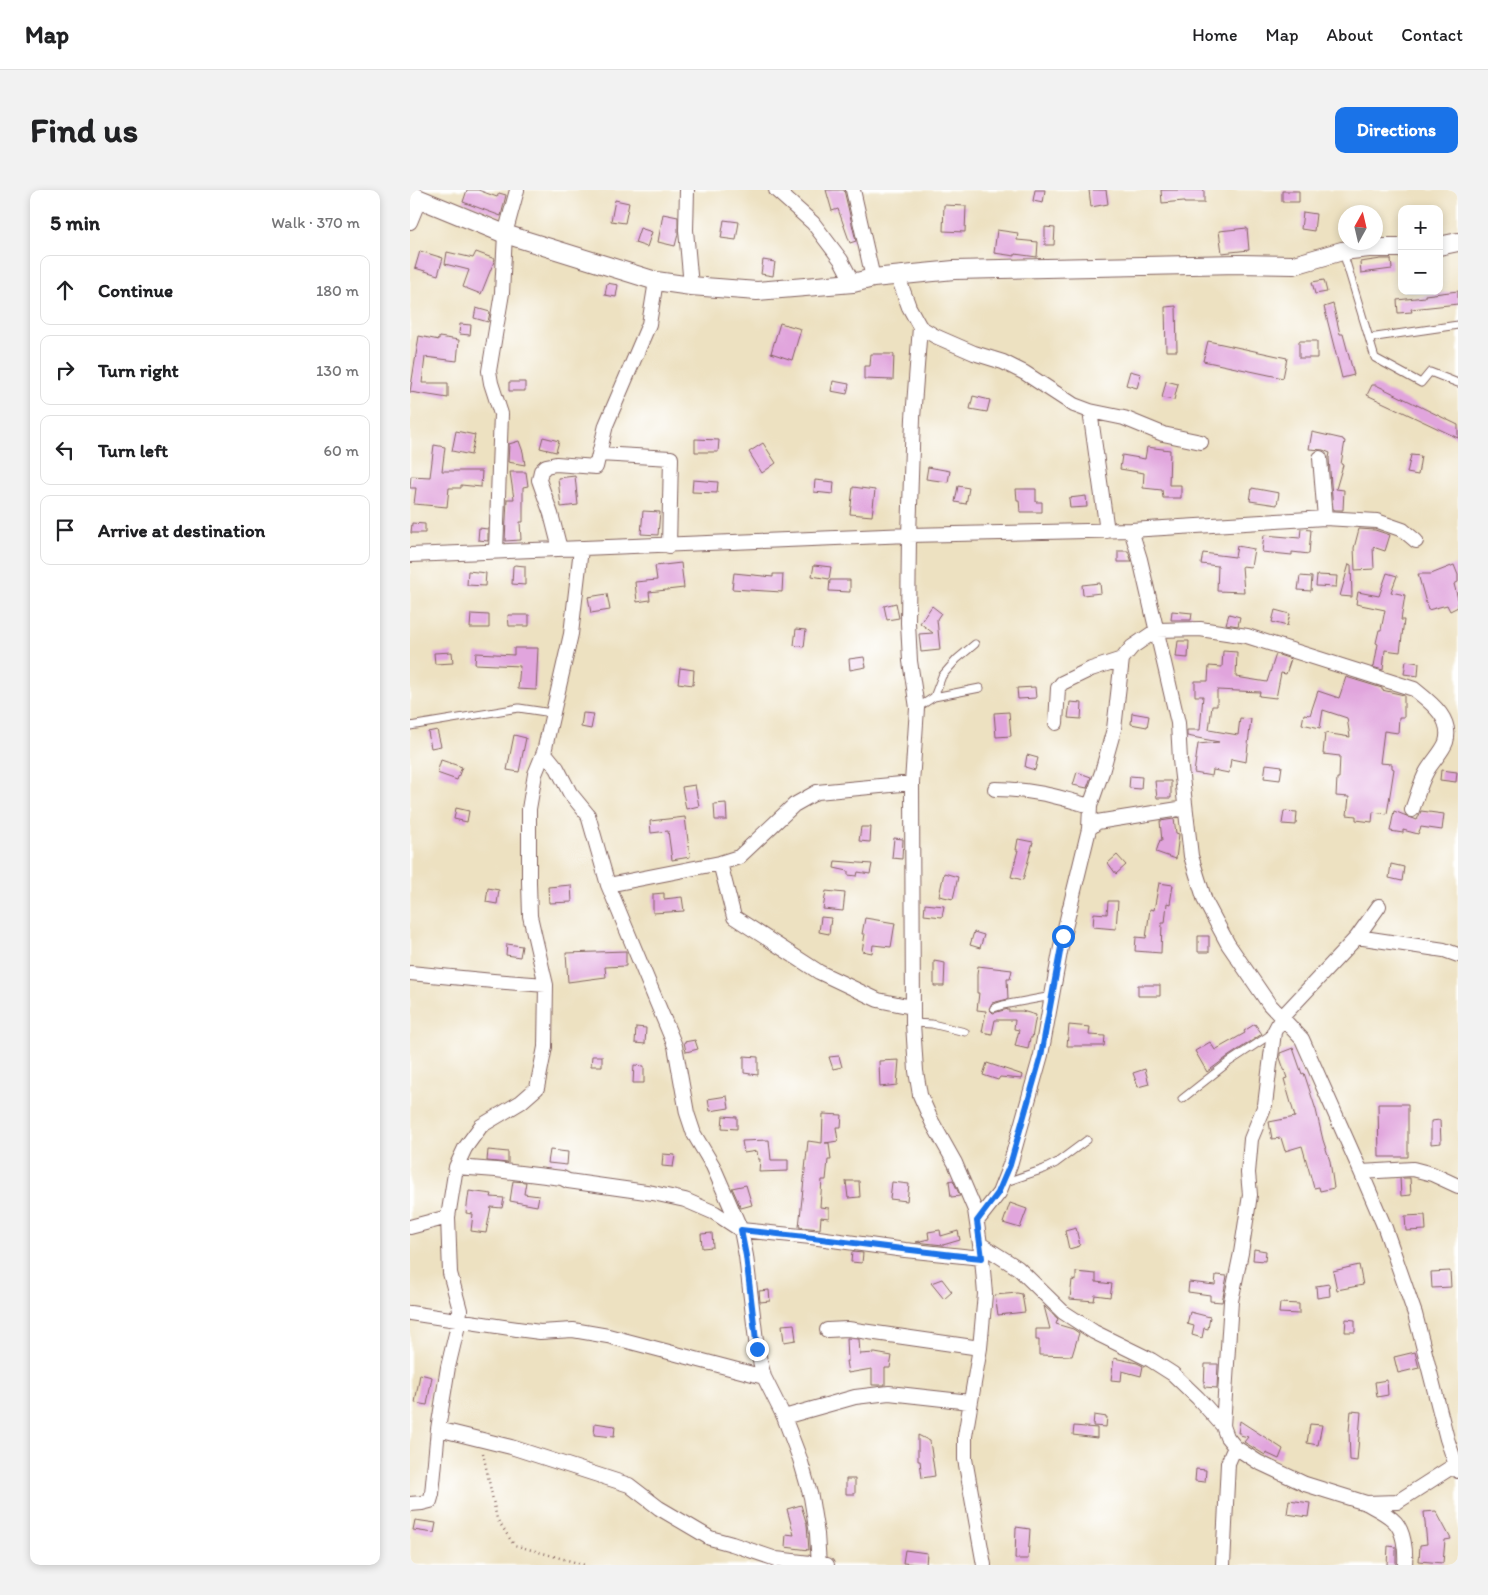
<!DOCTYPE html>
<meta charset="utf-8">
<style>
:root{--surface:#fff;--page:#f2f2f2;--text:#202124;--muted:#757577;--line:#e0e0e0;--accent:#1a73e8}
body{margin:0;font-family:Itim,sans-serif;background:var(--page);color:var(--text)}
.controls{position:absolute;right:15px;top:15px;display:grid;overflow:hidden;border-radius:10px;box-shadow:0 2px 8px #0003}
.controls button{width:45px;height:45px;display:grid;place-items:center;padding:0;border:0;border-bottom:1px solid var(--line);background:var(--surface);color:var(--text);font:25px sans-serif}
.compass{position:absolute;left:928px;top:15px;width:45px;height:45px;border-radius:50%;background:var(--surface);box-shadow:0 2px 8px #0003;rotate:8deg}
.stop{position:absolute;width:15px;height:15px;margin:-11px;border:4px solid #1a73e8;border-radius:50%;background:#fff}
.stop.end{background:#1a73e8;border-color:#fff;box-shadow:0 1px 5px #0008}
.list{margin:0;padding:0;list-style:none}
h2{display:flex;justify-content:space-between;align-items:center;height:65px;margin:0;padding:0 20px;font-size:21px}
h2 small{font-size:16px;font-weight:400;color:var(--muted)}
.list li{display:grid;grid-template-columns:32px 1fr auto;gap:15px;align-items:center;box-sizing:border-box;height:70px;margin:0 10px 10px;padding:0 10px;border:1px solid var(--line);border-radius:10px}
.list b{display:block;font-size:19px;white-space:nowrap}
.list em{font-size:16px;font-style:normal;color:var(--muted)}
.icon{flex:none;width:28px;height:28px;fill:none;stroke:currentColor;stroke-width:2;stroke-linecap:round;stroke-linejoin:round}
.map{position:relative;flex:none;width:1048px;height:1375px;overflow:hidden;border-radius:10px}
header{display:flex;align-items:center;gap:30px;box-sizing:border-box;height:70px;padding:0 25px;background:var(--surface);border-bottom:1px solid var(--line)}
header strong{font-size:24px}
nav{display:flex;gap:28px;margin-inline-start:auto;font-size:18px}
.intro{display:flex;align-items:center;justify-content:space-between;box-sizing:border-box;height:120px;padding:0 30px}
h1{margin:0;font-size:35px}
.button{padding:12px 22px;border-radius:10px;background:var(--accent);color:#fff;font-size:18px;font-weight:700}
main{display:flex;gap:30px;padding:0 30px}
aside{flex:1;background:var(--surface);border-radius:10px;box-shadow:0 2px 8px #0003}
.map>svg:first-child{display:block}
</style>
<header>
<strong>Map</strong>
<nav><a>Home</a><a>Map</a><a>About</a><a>Contact</a></nav>
</header>
<div class="intro"><h1>Find us</h1><a class="button">Directions</a></div>
<main>
<aside>
<h2>5 min<small>Walk · 370 m</small></h2>
<ul class="list">
<li><svg class="icon" aria-label="ahead" viewBox="0 0 24 24"><path d="M12 20V5M6 11l6-6 6 6"/></svg><div><b>Continue</b></div><em>180 m</em></li>
<li><svg class="icon" aria-label="right" viewBox="0 0 24 24"><path d="M7 20v-9h11M14 6l5 5-5 5"/></svg><div><b>Turn right</b></div><em>130 m</em></li>
<li><svg class="icon" aria-label="left" viewBox="0 0 24 24"><path d="M17 20v-9H6M10 6l-5 5 5 5"/></svg><div><b>Turn left</b></div><em>60 m</em></li>
<li><svg class="icon" aria-label="arrive" viewBox="0 0 24 24"><path d="M6 21V4h12l-3 4 3 4H6"/></svg><div><b>Arrive at destination</b></div></li>
</ul>
</aside>
<div class="map">
<svg width="1048" height="1375" viewBox="0 0 1048 1375">
<rect width="100%" height="100%" fill="#fff"/>
<filter id="ink" filterUnits="userSpaceOnUse"><feTurbulence type="fractalNoise" baseFrequency=".02" numOctaves="2"/><feDisplacementMap in="SourceGraphic" scale="10" xChannelSelector="R" yChannelSelector="G"/><feConvolveMatrix kernelMatrix="1 2 1 2 8 2 1 2 1" color-interpolation-filters="sRGB"/></filter>
<filter id="wash" filterUnits="userSpaceOnUse"><feTurbulence type="fractalNoise" baseFrequency=".0096" numOctaves="4" result="noise"/><feDisplacementMap in="SourceGraphic" scale="20" xChannelSelector="R" yChannelSelector="G"/><feGaussianBlur stdDeviation="1.12" result="paint"/><feColorMatrix in="noise" values="0 0 0 0 0 0 0 0 0 0 0 0 0 0 0 0 0 1.4 0 .05"/><feComposite in="paint" operator="in"/></filter>
<g filter="url(#wash)">
<rect width="100%" height="100%" fill="#ede1c1"/>
<g id="blocks">
<!-- building -->
<path fill="#e1a5dd" d="M57,0H68L87,7L89,3L96,5L91,26L53,12Z
M416,0H434L446,51L440,53L428,19L422,21Z
M625,0H635L633,13L623,11Z
M679,0H696L698,14L681,17Z
M751,0H794V13H774V11L752,13Z
M872,1H889V12H872Z
M205,10L219,13L215,33L201,31Z
M534,15L556,16L555,42L533,41Z
M893,22L906,24L904,41L891,39Z
M253,24L268,27V44L265,56L248,52Z
M314,30L329,32L326,50L311,48Z
M635,37L645,38L644,55H635Z
M230,38L242,42L237,57L225,53Z
M837,38L839,60L812,63L809,41Z
M587,40L608,43L607,50L628,52L627,67L605,64V66L584,63Z
M10,61L33,68L28,85L5,78Z
M37,62L63,68L66,62L85,69L71,104L53,97L59,80L35,74Z
M971,69H981L982,79L951,83L950,72Z
M353,70L365,72L363,86L351,84Z
M914,90L917,102L905,104L902,92Z
M197,93L208,95L206,107L195,105Z
M1048,101V114L1001,119L1002,122L988,123L987,110L1015,107V105Z
M923,114L930,144H933L944,185L932,188L914,117Z
M766,116L767,161H756L755,117Z
M66,118L80,122L78,132L64,128Z
M370,133L391,139L382,170L361,163Z
M50,134L61,135L60,145L49,144Z
M9,146L29,150V147L49,150L47,171L15,167L12,193H38V208L0,202Z
M798,151L877,168L873,188L793,171Z
M889,151H907V168H889Z
M461,164H484L483,190L454,189V176H460Z
M720,181L731,184L727,198L716,195Z
M423,191L439,194L437,204L421,201Z
M756,191L768,194L764,210L752,208Z
M99,192H115V201H99Z
M962,195H966L1048,235V248L957,205Z
M563,206L580,210L577,222L560,219Z
M46,241L65,245L61,265L42,261Z
M902,242L933,249V250L935,251L931,274L933,275L926,299L934,300L933,320H923L919,268L920,263L913,260L899,259Z
M133,247L149,251L146,262L130,258Z
M285,249L309,250L308,262H285Z
M109,251L113,262L115,275L98,272L99,254Z
M353,253L366,273L352,283L339,262Z
M24,255L35,257L32,281H72L71,297L51,295V298H39L37,317L4,314L6,298H0L1,286L20,287Z
M737,257L760,260L759,295H771V308H753L752,300L733,298L734,283L710,279L712,265L735,269Z
M1001,265L1011,266L1008,285L997,283Z
M518,277L540,281L538,292L516,289Z
M100,282H116L118,296L113,297V332H110L111,350L95,351L97,309H104Z
M165,286L168,315L151,317L148,288Z
M283,290L308,292L307,303L282,302Z
M405,290L424,292L423,304L404,302Z
M548,296L559,298L556,314L545,312Z
M443,297L465,300L462,326L440,324Z
M842,298L869,303L867,315L840,311Z
M606,299H626V312H632V322H610L609,310H607Z
M676,306L677,317L660,318L659,308Z
M233,321L250,322L248,345L231,344Z
M2,333L15,334V343H1Z
M69,338L78,339V351L68,350Z
M891,339L901,340L899,364L882,362V365L852,362L854,345L890,348Z
M949,339L965,340L980,345L975,361L963,357L964,379L945,380L944,358Z
M827,356L844,359L841,377L832,376L834,402L807,401L808,376L791,374L793,363L825,367Z
M708,361H718L722,372H708Z
M271,373L274,398L239,402L240,410L227,412L225,392L247,390L245,376Z
M939,374L941,375L942,407L930,406Z
M105,375L115,376V395L102,394L103,376Z
M404,375L421,377L419,389L402,386Z
M1044,375L1048,385V392L1044,394L1048,409V417L1040,421L1037,415L1018,420L1008,384H1021Z
M58,381L76,383L75,396L57,395Z
M324,383L363,387V384H373L372,402L322,399Z
M977,383L987,386L981,402L995,405L991,430H994L990,462L975,460L973,480L962,477L964,476L968,454L966,453L969,440H971L975,420L946,414L948,402L969,406Z
M907,385L927,386L926,397L906,396Z
M890,386L902,387L901,401L888,400Z
M420,390H440V402L419,401Z
M690,393L691,403L673,405L672,395Z
M197,404L200,420L181,423L178,407Z
M486,413L489,428L477,430L474,416Z
M522,416L531,423L527,429L530,460L511,462L509,444L523,443L510,433Z
M865,420L880,424L877,436L862,432Z
M762,421L782,423L781,430H761Z
M61,424L79,425V438H60Z
M819,424L830,427L828,436L816,434Z
M98,425H119V436H99Z
M386,439L396,440L394,457L384,455Z
M768,451H779L778,468L766,467Z
M104,458H128L126,500L108,499L110,476L65,474L66,463L104,465Z
M813,461L827,462L826,487L857,492L866,464L881,469L876,484L871,483L866,508L849,506L850,502L807,500V516H802L799,540L828,545L830,528L841,529L836,572L821,569L819,583L803,580L802,586L784,583L788,554L809,552L777,546V540H790L793,506H785V491H798L799,476L812,477Z
M42,462L43,473L25,474L24,463Z
M454,467L456,477L440,480L439,469Z
M996,471L1009,473L1008,486L994,484Z
M270,478L284,480L283,495L268,493Z
M936,487L972,498V500L994,505V527H989L988,543L974,541L970,573L982,574V578L984,579L977,624L963,622L962,632L946,630V626L937,625L939,607L926,606L927,588H929L930,566L913,564L915,543L940,547L937,528L913,520L910,538L892,534L894,524L900,525L908,501L929,508Z
M625,497L626,508L608,509L607,498Z
M660,512L672,513L671,529L658,528Z
M599,522L601,546L586,547L584,523Z
M173,523L184,524L181,539L171,537Z
M722,523L739,526L737,537L721,534Z
M27,540L31,556L21,558L18,542Z
M104,545L116,548L109,582L97,580Z
M617,565L628,568L625,580L615,577Z
M31,570L52,577L47,590L27,583Z
M856,574L872,576L870,590L854,588Z
M1031,580L1047,582L1046,592L1030,590Z
M667,582L681,587L677,598L663,595Z
M720,586L732,587L731,599L719,598Z
M745,591H761V608H747Z
M285,595L289,616L276,619L272,597Z
M316,613L317,630H305L304,614Z
M46,618L59,621L57,632L44,629Z
M874,621L887,622L886,635L872,634Z
M984,621L1007,630L1011,621L1034,624L1032,640L1011,637L1008,644L993,640V643L980,641Z
M275,627L280,667L262,670L258,641L241,643L240,631Z
M764,629L766,643L769,644L766,669L746,662L750,650L752,651L750,631Z
M451,637H461L460,652L449,651Z
M484,648L493,649L492,669L482,668Z
M608,649L623,652L613,690L601,687L608,660H606Z
M707,665L716,675L706,684L698,673Z
M425,671L462,674L460,684L448,682L447,686L438,685V681L424,678Z
M981,674L994,677L992,691L979,688Z
M534,683L548,687L543,709L529,706Z
M749,693L763,695L760,714L757,713L755,733H752L751,763L725,761L726,747L736,748L740,719L744,720Z
M161,695L162,712L139,713L138,697Z
M78,698L89,700L87,714L76,712Z
M416,701L435,703L433,721L413,719Z
M254,703V709L272,707L274,721L243,723V704Z
M698,711H708L706,739L683,737L684,723L697,724Z
M515,714L534,716L532,727L514,725Z
M411,727L421,728L419,744L409,742Z
M455,728L485,733L481,757L463,755L462,763L452,761L455,744H452Z
M564,742L574,745L570,758L560,755Z
M788,746H799V762H788Z
M97,754L112,756L110,767L96,765Z
M216,761V776L195,777L196,787L158,792L156,763Z
M524,771L535,773L534,796H524Z
M568,776L602,780L600,789H597L598,809L582,813L579,819L583,823L598,819V821H612L626,825L622,848H620L618,859L605,856L609,840L604,839L605,830H585L582,844L572,842L576,821L567,820L569,803H567V785Z
M728,795H750V806H728Z
M845,834L852,844L816,868L797,882L785,861L800,852L805,860L835,843L834,841Z
M659,835L680,837L679,845L695,846L694,856H657Z
M226,837L236,838L235,854L225,853Z
M285,850L288,859L276,862L274,852Z
M883,858L892,884L894,883L906,920L913,950L920,971L924,998L910,1001L909,997L904,998L892,956L875,961L871,948L862,949L859,932L885,927L874,889L877,888L870,868V863Z
M182,866H192V876H181Z
M334,866L348,867V885L334,883Z
M429,866L432,877L423,879L419,867Z
M489,870L487,895L470,897L469,871Z
M577,873L613,885L612,889L590,887L588,890L573,885Z
M224,875L234,876V893H223Z
M735,879L739,894L728,897L723,883Z
M317,906L319,918L300,921L298,909Z
M968,914H998V967H969Z
M413,924L432,925L431,937H426L428,951L415,953H419L421,970H418L416,990H412L410,1017L419,1018V1028L411,1027L410,1039L389,1037L398,951L412,953Z
M313,926L327,927V939L312,938Z
M1030,930L1031,953L1021,954V931Z
M359,950L361,970H378V981L349,982L350,969H348L347,961L334,963L332,951Z
M78,960L98,962V973L77,971Z
M140,960L158,962L157,975L138,973Z
M253,964L265,965L263,977L252,976Z
M990,988H1000L1001,1005L991,1006Z
M543,990L550,1006L541,1007L539,991Z
M103,991L116,992L114,1004L129,1006L127,1016L100,1011Z
M436,991H449L450,1007L438,1008Z
M482,992L499,994L497,1011L480,1009Z
M336,995L342,1015L331,1018L322,998Z
M59,1001L82,1004L81,1007L94,1008L92,1018L81,1017L76,1043L61,1041L63,1024L56,1023Z
M600,1013L617,1019L610,1038L593,1033Z
M1015,1025L1016,1040L996,1041L995,1026Z
M666,1038L670,1056L659,1059L655,1041Z
M530,1040L531,1046L548,1041L550,1050L533,1055L506,1052L519,1049L518,1042Z
M302,1043L303,1057L292,1058L291,1044Z
M844,1059L856,1061L855,1071L843,1070Z
M442,1062L453,1063L452,1073L441,1072Z
M949,1075L953,1095L927,1100L923,1081Z
M1040,1081L1041,1097L1022,1098L1021,1082Z
M666,1082L686,1084V1092L702,1094L700,1107L685,1105L684,1111L660,1109L662,1090L666,1091Z
M806,1085L817,1086L812,1112L800,1111V1105L778,1102L779,1092L805,1095Z
M532,1089L542,1102L534,1109L521,1093Z
M919,1094L920,1106L907,1108L906,1096Z
M359,1100L360,1111L350,1112L349,1101Z
M607,1103L612,1104L615,1122L588,1125L585,1105Z
M870,1113L889,1114V1124L869,1123Z
M634,1116L648,1129L646,1134L663,1139L669,1143L662,1166L629,1165V1150H626V1139H640Z
M780,1122L800,1127L798,1139L794,1138L792,1148L782,1145L784,1136L777,1134Z
M936,1129L945,1130V1142H935Z
M384,1134L386,1150L374,1152L372,1135Z
M437,1148L449,1149L450,1164L465,1163L482,1166L480,1178H475V1195H462V1179L438,1183L436,1171H438Z
M1005,1162L1009,1178L988,1183L984,1167Z
M704,1168L727,1173L733,1176L731,1186L712,1181L711,1191L701,1190Z
M795,1174H808L807,1198L794,1197Z
M10,1184L22,1187L17,1215L5,1213Z
M977,1190L978,1205L967,1207L965,1192Z
M941,1221L951,1222L947,1271L940,1270L939,1241Z
M684,1225L697,1227L696,1237L683,1236Z
M830,1231L873,1259L869,1269L856,1263L855,1265L834,1252L838,1247L830,1245L831,1243H828Z
M185,1233L205,1236L204,1247L184,1245Z
M900,1234L912,1235L908,1255L897,1253Z
M664,1236L687,1238V1248L663,1245Z
M508,1245L520,1251L525,1286L512,1288L510,1271H508Z
M786,1279L796,1280L795,1292L785,1291Z
M436,1289H445V1304H436Z
M879,1310L900,1313L898,1327L877,1324Z
M391,1315L397,1335L399,1360L375,1357L376,1344L384,1345L377,1319Z
M1026,1321L1041,1349L1035,1350L1033,1373L1009,1371L1010,1355L1017,1354L1014,1322Z
M5,1330L26,1333L24,1343L3,1340Z
M606,1337L620,1339L618,1369H605Z
M978,1356L986,1357V1375H977Z
M495,1360L517,1363L516,1375L493,1373Z"/>
</g>
</g>
<g filter="url(#ink)">
<use href="#blocks" fill-opacity="0" stroke="#836360" stroke-width="1"/>
<g fill="none" stroke-linecap="round" stroke-linejoin="round">
<!-- service casing -->
<g stroke="#836360" stroke-width="9">
<path id="service" d="M933,62L965,168L1011,193L1020,182L1048,193
M959,148L1048,135
M524,507L570,498
M507,518L524,507L532,486L547,469L565,454
M0,536L109,518L142,523
M584,818L593,815L642,806
M503,833L522,834L555,842
M772,909L819,872L863,843
M593,993L634,979L646,973L677,950"/>
</g>
<!-- minor casing -->
<g stroke="#836360" stroke-width="16">
<path id="minor" d="M277,0L276,40L281,96
M366,0L403,33L431,70L443,93
M443,0L463,88
M0,32L9,10
M488,87L499,117L510,137L525,146L564,163L593,172L615,183L664,215L680,221L714,228L753,244L791,252
M510,137L503,228L499,345L498,433L500,471L507,518L502,593L503,833L506,881L510,905L522,932L545,973L565,1020L572,1068L575,1104L570,1158L555,1246V1269L574,1375
M680,221L697,341
M189,264L261,268L259,356
M910,268L915,328
M721,340L730,369L768,533L770,570L781,666L795,711L818,754L859,814L892,849L951,982L975,1038L1005,1124L1037,1249L1048,1281
M150,359L141,324L129,290L131,281L136,276L146,274L186,277L196,235L239,134L246,91
M171,359L161,444L134,562L147,578L160,603L178,625L198,695L265,856L277,923L284,944L303,976L331,1040L336,1066L347,1159L354,1187L374,1227L390,1269L401,1307L407,1344L409,1375
M86,361L91,224L81,193L79,181L92,103L95,44L107,0
M0,365L499,345L721,340L915,328L967,331L993,340L1006,351
M646,533L648,498L652,493L681,479L712,469
M585,599C621,599 646,606 680,616
M679,639L680,616L692,582L704,539L712,469L722,457L747,440L790,439L837,446L1004,499C1020,512 1043,528 1036,552C1033,561 1022,572 1017,581C1010,593 1007,607 1002,620
M310,673L324,727L409,782L468,810L502,817
M198,695L310,673L329,667L384,615L407,602L502,593
M947,747L1034,760L1048,765
M0,783L83,791L136,795
M46,977L86,980L152,988L158,991L243,1003L275,1010L305,1023L331,1040L401,1047L495,1060L572,1068
M951,982L1003,979L1022,984L1048,996
M567,1031L589,1003L600,975L631,865L653,746L679,639L687,632L775,618
M0,1037L38,1027
M570,1054L608,1078L653,1122L684,1142L741,1170L763,1184L788,1208L813,1236L817,1247L825,1257L848,1272L895,1294L956,1313L987,1312L1048,1273
M0,1123L107,1139L130,1142L163,1140L198,1146L354,1187
M417,1140L438,1139L570,1158
M374,1227L445,1207L479,1203L560,1212
M813,1236L821,1111L831,1063L840,1005L838,983L841,949L855,915L864,842L872,827L947,747L969,716
M28,1239L101,1257L219,1295L249,1318L300,1348L322,1354L366,1369L417,1375
M956,1313C965,1318 976,1323 983,1330C994,1339 996,1361 995,1375
M0,1314L12,1313L20,1311L22,1304L28,1239L38,1177L49,1131L50,1120L40,1083L38,1027L46,977L55,958L71,936L111,912L127,898L135,857L136,795L120,726L119,692V619L125,584L134,562
M813,1375L818,1273L825,1257"/>
</g>
<!-- tertiary casing -->
<g stroke="#836360" stroke-width="20">
<path id="tertiary" d="M0,5L95,44L246,91L281,96L347,101L443,93L463,88L544,80L829,74L884,75L932,61L959,58H992
M1029,56L1048,52"/>
</g>
<!-- path -->
<path stroke="#836360" stroke-width="2.5" stroke-dasharray="1 4" stroke-linecap="butt" d="M73,1263L87,1329L104,1355L175,1375"/>
<!-- service -->
<use href="#service" stroke="#fff" stroke-width="7"/>
<!-- minor -->
<use href="#minor" stroke="#fff" stroke-width="14"/>
<!-- tertiary -->
<use href="#tertiary" stroke="#fff" stroke-width="18"/>
</g>
</g>
<g fill="none" stroke-linecap="round" stroke-linejoin="round" filter="url(#ink)">
<!-- route -->
<path stroke="#1a73e8" stroke-width="6" d="M347,1159L336,1066L331,1040C412,1048 492,1060 572,1068L567,1031L588,1003L600,975L631,866L653,746"/>
</g>
</svg>
<div class="controls">
<button>+</button>
<button>−</button>
</div>
<svg class="compass" viewBox="-18 -18 36 36"><path d="M0-13l5 13h-10z" fill="#e53935"/><path d="M0 13l5-13h-10z" fill="#757577"/></svg>
<div class="stop" style="left:653px;top:746px"></div>
<div class="stop end" style="left:347px;top:1159px"></div>
</div>
</main>
